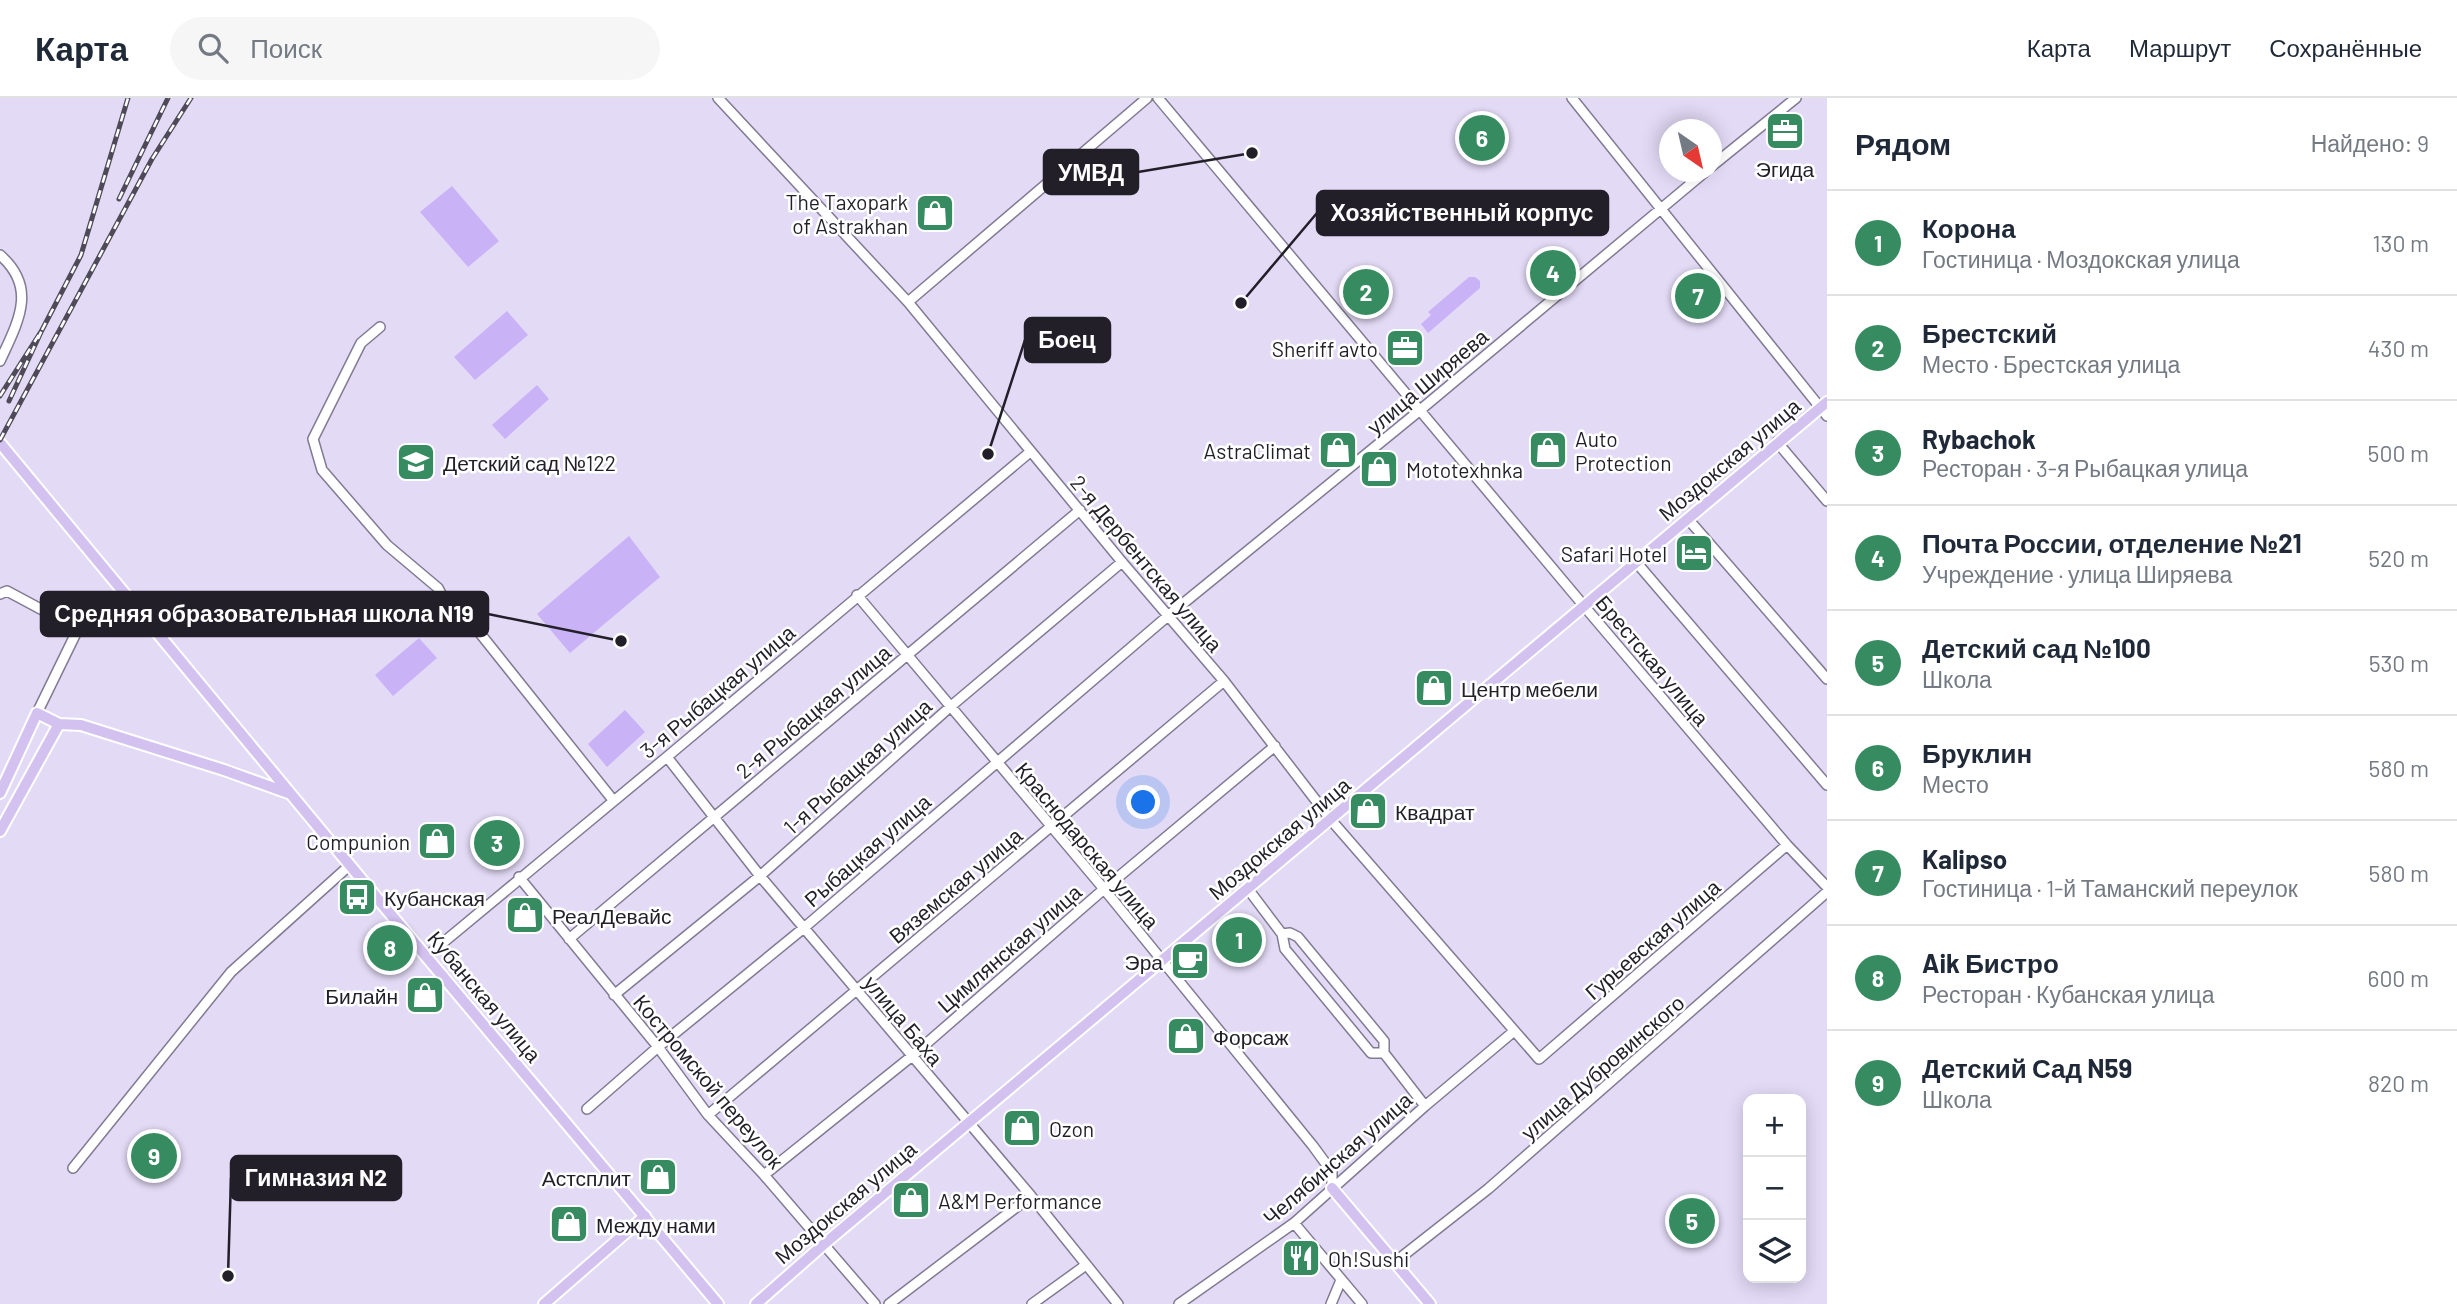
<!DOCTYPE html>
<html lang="ru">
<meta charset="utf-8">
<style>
:root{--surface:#fff;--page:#f6f6f7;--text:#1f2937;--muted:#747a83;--line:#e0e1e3;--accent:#368c60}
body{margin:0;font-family:Barlow,sans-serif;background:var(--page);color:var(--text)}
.controls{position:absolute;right:21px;bottom:21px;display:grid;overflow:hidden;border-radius:14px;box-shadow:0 4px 18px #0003}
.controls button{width:63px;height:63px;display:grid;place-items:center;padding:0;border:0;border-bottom:2px solid var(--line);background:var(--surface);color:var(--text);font:35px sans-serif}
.compass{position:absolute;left:1659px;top:21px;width:63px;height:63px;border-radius:50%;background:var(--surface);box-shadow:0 4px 18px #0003;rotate:146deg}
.you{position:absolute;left:1144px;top:705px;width:24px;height:24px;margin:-18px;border:5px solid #fff;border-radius:50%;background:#1a73e8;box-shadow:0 0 0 10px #1a73e833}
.badge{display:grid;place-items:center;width:46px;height:46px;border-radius:50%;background:var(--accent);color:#fff;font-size:23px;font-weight:700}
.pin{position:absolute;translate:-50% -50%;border:4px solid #fff;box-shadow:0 2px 7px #0006}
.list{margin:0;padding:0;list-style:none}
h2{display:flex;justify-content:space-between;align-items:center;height:91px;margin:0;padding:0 28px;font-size:30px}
h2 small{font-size:23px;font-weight:400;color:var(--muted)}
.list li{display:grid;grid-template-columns:46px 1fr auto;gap:21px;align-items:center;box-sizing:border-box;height:105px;padding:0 28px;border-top:2px solid var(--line)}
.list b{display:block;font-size:26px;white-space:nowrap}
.list p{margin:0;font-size:23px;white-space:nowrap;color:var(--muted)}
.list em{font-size:23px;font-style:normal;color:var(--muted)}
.icon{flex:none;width:38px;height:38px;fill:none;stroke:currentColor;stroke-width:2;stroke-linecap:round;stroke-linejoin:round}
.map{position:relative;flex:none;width:1827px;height:1206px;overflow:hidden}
header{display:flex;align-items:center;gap:42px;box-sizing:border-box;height:98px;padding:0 35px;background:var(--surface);border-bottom:2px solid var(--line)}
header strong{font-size:33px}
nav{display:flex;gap:38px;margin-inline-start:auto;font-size:24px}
.search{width:490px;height:63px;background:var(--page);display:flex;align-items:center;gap:18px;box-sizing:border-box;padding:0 24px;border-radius:38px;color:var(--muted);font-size:26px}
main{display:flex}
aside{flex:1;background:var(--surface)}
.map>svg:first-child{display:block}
</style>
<header>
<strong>Карта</strong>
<div class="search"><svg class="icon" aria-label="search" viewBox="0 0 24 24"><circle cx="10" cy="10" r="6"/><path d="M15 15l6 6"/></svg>Поиск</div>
<nav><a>Карта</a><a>Маршрут</a><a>Сохранённые</a></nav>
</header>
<main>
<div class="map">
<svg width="1827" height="1206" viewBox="0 0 1827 1206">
<rect width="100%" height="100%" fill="#e3daf6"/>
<!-- green -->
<path fill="#cab2f7" d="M452,88L499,143L468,169L420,114Z
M1469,179H1475L1480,183V190L1428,235L1421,226L1431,217L1428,214Z
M507,213L528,237L475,282L454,259Z
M537,287L549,301L505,341L492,327Z
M629,438L660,479L570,555L537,516Z
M419,540L437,560L393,598L375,577Z
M625,612L645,634L607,669L588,646Z"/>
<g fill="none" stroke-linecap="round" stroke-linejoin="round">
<!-- minor casing -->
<g stroke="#827a93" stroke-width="12">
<path id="minor" d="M718,0L908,204L1122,464L1224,583L1331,722L1539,961L1787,747
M1158,0L1584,508L1787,747L1827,789
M1572,0L1827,318
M1712,68L1796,0
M0,157C38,190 18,224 0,263
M908,204L1147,0
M380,229L361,245L313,341L322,372L387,447L438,490L446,505L460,521L479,534L613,702
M1777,344L1827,403
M1688,421L1827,581
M1636,464L1827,687
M0,496L7,493L78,531L37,615
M857,497L1104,791L1313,1048L1332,1074V1090
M667,659L760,778L1031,1098L1118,1206
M519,779L658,949L708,1017L764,1077L875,1206
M1248,791L1282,836L1290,835L1298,839L1384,943V955
M1282,836L1285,851L1371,955H1384L1425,1008
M569,841L1080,412
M427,858C507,791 588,725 668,658C789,557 909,455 1030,354
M614,897L760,778L950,609L1122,464
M587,1011L658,949L805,829L1169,517L1419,313L1705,74
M708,1017L1224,583
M73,1070L231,874L350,767
M764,1077L912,958L1104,791L1275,648
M1294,1125L1362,1206
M1395,1164L1488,1091L1827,794
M889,1206L1031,1098
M1032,1206L1086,1167
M1179,1206L1294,1125L1425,1008L1513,934
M1331,1206L1341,1182"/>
</g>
<!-- major casing -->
<g stroke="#fff" stroke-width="14">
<path id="major" d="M0,345L382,806L718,1206
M0,695L37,615L59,626L81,627L224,672L291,696
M0,733L59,626
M1332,1090L1430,1206
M544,1206L645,1118
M756,1206L823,1147L1827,304"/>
</g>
<!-- minor -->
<use href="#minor" stroke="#fff" stroke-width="9"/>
<!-- major -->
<use href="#major" stroke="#d3c1f0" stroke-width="10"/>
<!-- rail casing -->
<g stroke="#4e4a58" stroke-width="5">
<path id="rail" d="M119,101L168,0
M42,232L81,157L128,0
M0,298L42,232L9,303
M0,342L152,61L191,0"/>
</g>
<!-- rail -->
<use href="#rail" stroke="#fff" stroke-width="2.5" stroke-dasharray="8" stroke-linecap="butt"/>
</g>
<!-- icons -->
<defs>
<g id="office-square" transform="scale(2.0125)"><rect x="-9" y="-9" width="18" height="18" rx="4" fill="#368c60" stroke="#fff"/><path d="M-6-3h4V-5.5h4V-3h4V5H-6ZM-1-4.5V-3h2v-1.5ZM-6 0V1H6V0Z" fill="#fff"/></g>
<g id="shop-square" transform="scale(2.0125)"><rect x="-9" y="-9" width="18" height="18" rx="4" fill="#368c60" stroke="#fff"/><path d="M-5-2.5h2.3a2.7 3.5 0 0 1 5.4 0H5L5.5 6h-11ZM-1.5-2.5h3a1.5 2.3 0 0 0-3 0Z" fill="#fff"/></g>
<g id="school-square" transform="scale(2.0125)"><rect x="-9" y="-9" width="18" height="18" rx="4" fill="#368c60" stroke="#fff"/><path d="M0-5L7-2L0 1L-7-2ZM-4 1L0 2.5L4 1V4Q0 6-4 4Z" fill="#fff"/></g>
<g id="hotel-square" transform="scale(2.0125)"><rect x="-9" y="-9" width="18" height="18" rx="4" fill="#368c60" stroke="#fff"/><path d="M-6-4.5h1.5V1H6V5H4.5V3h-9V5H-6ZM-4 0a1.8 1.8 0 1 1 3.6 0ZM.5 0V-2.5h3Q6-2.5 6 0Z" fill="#fff"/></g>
<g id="bus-square" transform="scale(2.0125)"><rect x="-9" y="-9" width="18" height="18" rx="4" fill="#368c60" stroke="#fff"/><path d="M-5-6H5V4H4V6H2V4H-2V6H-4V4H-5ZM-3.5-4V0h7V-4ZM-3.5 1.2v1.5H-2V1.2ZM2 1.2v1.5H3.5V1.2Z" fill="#fff"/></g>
<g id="cafe-square" transform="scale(2.0125)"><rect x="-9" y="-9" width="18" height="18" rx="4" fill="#368c60" stroke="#fff"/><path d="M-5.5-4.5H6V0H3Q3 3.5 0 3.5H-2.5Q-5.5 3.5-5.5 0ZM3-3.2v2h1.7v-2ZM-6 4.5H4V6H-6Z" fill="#fff"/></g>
<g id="restaurant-square" transform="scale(2.0125)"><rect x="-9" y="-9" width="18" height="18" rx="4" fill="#368c60" stroke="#fff"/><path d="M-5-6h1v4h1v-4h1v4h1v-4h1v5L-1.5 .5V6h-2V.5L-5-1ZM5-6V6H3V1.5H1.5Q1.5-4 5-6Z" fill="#fff"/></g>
</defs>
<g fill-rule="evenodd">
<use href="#office-square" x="1785" y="33"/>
<use href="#shop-square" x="935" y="115"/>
<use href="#office-square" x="1405" y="250"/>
<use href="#shop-square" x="1338" y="352"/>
<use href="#shop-square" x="1548" y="352"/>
<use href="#school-square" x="416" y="364"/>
<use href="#shop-square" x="1379" y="371"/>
<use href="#hotel-square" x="1694" y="455"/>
<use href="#shop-square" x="1434" y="590"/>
<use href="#shop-square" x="1368" y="713"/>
<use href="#shop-square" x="437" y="743"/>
<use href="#bus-square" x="357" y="799"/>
<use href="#shop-square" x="525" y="817"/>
<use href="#cafe-square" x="1190" y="863"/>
<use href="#shop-square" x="425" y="897"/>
<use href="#shop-square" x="1186" y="938"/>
<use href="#shop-square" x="1022" y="1030"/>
<use href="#shop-square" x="658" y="1079"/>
<use href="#shop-square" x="911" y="1102"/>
<use href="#shop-square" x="569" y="1126"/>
<use href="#restaurant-square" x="1301" y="1160"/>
</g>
<g text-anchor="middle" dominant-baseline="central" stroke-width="5" stroke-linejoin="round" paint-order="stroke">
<!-- poi labels -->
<g font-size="21" fill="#221f29" stroke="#fff" text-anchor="start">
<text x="1785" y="70" text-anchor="middle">Эгида</text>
<text x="908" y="103" text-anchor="end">The Taxopark<tspan x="908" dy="24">of Astrakhan</tspan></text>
<text x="1378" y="250" text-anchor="end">Sheriff avto</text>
<text x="1575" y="340">Auto<tspan x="1575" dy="24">Protection</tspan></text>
<text x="1311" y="352" text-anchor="end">AstraClimat</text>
<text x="443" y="364">Детский сад №122</text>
<text x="1406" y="371">Mototexhnka</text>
<text x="1667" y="455" text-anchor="end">Safari Hotel</text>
<text x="1461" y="590">Центр мебели</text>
<text x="1395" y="713">Квадрат</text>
<text x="410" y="743" text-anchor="end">Compunion</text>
<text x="384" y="799">Кубанская</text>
<text x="552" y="817">РеалДевайс</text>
<text x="1163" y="863" text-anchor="end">Эра</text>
<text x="398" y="897" text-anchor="end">Билайн</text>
<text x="1213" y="938">Форсаж</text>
<text x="1049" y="1030">Ozon</text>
<text x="631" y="1079" text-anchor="end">Астсплит</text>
<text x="938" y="1102">A&amp;M Performance</text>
<text x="596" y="1126">Между нами</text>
<text x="1328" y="1160">Oh!Sushi</text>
</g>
<!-- street labels -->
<g font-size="21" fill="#221f29" stroke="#fff">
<text transform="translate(1427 283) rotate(-40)">улица Ширяева</text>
<text transform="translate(1729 361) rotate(-40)">Моздокская улица</text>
<text transform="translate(1147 465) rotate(50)">2-я Дербентская улица</text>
<text transform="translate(1653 562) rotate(50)">Брестская улица</text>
<text transform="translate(717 593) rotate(-40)">3-я Рыбацкая улица</text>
<text transform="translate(813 613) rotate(-40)">2-я Рыбацкая улица</text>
<text transform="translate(857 668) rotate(-42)">1-я Рыбацкая улица</text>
<text transform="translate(1279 740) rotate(-40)">Моздокская улица</text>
<text transform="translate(1088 747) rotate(50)">Краснодарская улица</text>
<text transform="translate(867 752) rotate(-41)">Рыбацкая улица</text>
<text transform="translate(955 787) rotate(-40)">Вяземская улица</text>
<text transform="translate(1652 841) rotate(-41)">Гурьевская улица</text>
<text transform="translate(1009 850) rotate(-41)">Цимлянская улица</text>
<text transform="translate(485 898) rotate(50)">Кубанская улица</text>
<text transform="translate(904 922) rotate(50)">улица Баха</text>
<text transform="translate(1602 969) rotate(-41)">улица Дубровинского</text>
<text transform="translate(709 983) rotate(50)">Костромской переулок</text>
<text transform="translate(1337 1060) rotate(-41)">Челябинская улица</text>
<text transform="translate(845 1104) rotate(-40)">Моздокская улица</text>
</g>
</g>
<!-- callouts -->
<path fill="none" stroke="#221f29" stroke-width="2.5" d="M1252 55L1138 74M1241 205L1317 115M988 356L1025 242M621 543L488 516M228 1178L231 1080"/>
<g fill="#221f29" stroke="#fff" stroke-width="2.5">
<circle cx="1252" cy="55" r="7"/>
<circle cx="1241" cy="205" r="7"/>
<circle cx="988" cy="356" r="7"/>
<circle cx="621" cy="543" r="7"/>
<circle cx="228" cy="1178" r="7"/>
</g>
<g fill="#221f29" stroke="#221f29" stroke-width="2.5">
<rect x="1044" y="52" width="94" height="44" rx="7"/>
<rect x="1317" y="93" width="291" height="44" rx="7"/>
<rect x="1025" y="220" width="85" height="44" rx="7"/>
<rect x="41" y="494" width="447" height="44" rx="7"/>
<rect x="231" y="1058" width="170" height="44" rx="7"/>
</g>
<g font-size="23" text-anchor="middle" font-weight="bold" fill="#fff">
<text x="1091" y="83">УМВД</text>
<text x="1462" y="123">Хозяйственный корпус</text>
<text x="1067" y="250">Боец</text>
<text x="264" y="524">Средняя образовательная школа N19</text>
<text x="316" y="1088">Гимназия N2</text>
</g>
</svg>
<div class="controls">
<button>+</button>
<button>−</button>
<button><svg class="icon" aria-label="layers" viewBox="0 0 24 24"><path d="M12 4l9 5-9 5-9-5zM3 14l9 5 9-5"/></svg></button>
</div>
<svg class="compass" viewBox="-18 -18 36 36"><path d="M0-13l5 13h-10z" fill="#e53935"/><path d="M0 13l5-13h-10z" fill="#747a83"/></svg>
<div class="you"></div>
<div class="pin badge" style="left:1239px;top:842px">1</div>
<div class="pin badge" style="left:1366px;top:194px">2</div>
<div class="pin badge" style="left:497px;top:745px">3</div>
<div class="pin badge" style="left:1553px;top:175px">4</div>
<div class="pin badge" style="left:1692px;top:1123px">5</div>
<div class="pin badge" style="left:1482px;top:40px">6</div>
<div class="pin badge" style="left:1698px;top:198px">7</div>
<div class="pin badge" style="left:390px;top:850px">8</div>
<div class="pin badge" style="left:154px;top:1058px">9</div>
</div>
<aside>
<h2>Рядом<small>Найдено: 9</small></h2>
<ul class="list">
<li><span class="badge">1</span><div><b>Корона</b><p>Гостиница · Моздокская улица</p></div><em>130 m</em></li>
<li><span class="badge">2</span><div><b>Брестский</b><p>Место · Брестская улица</p></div><em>430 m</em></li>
<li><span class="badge">3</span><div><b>Rybachok</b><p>Ресторан · 3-я Рыбацкая улица</p></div><em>500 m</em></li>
<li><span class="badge">4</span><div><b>Почта России, отделение №21</b><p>Учреждение · улица Ширяева</p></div><em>520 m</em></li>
<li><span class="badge">5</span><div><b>Детский сад №100</b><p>Школа</p></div><em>530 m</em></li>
<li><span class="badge">6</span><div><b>Бруклин</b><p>Место</p></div><em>580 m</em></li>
<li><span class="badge">7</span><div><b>Kalipso</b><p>Гостиница · 1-й Таманский переулок</p></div><em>580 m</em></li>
<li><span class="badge">8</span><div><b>Aik Бистро</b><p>Ресторан · Кубанская улица</p></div><em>600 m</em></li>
<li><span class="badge">9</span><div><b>Детский Сад N59</b><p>Школа</p></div><em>820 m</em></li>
</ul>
</aside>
</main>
